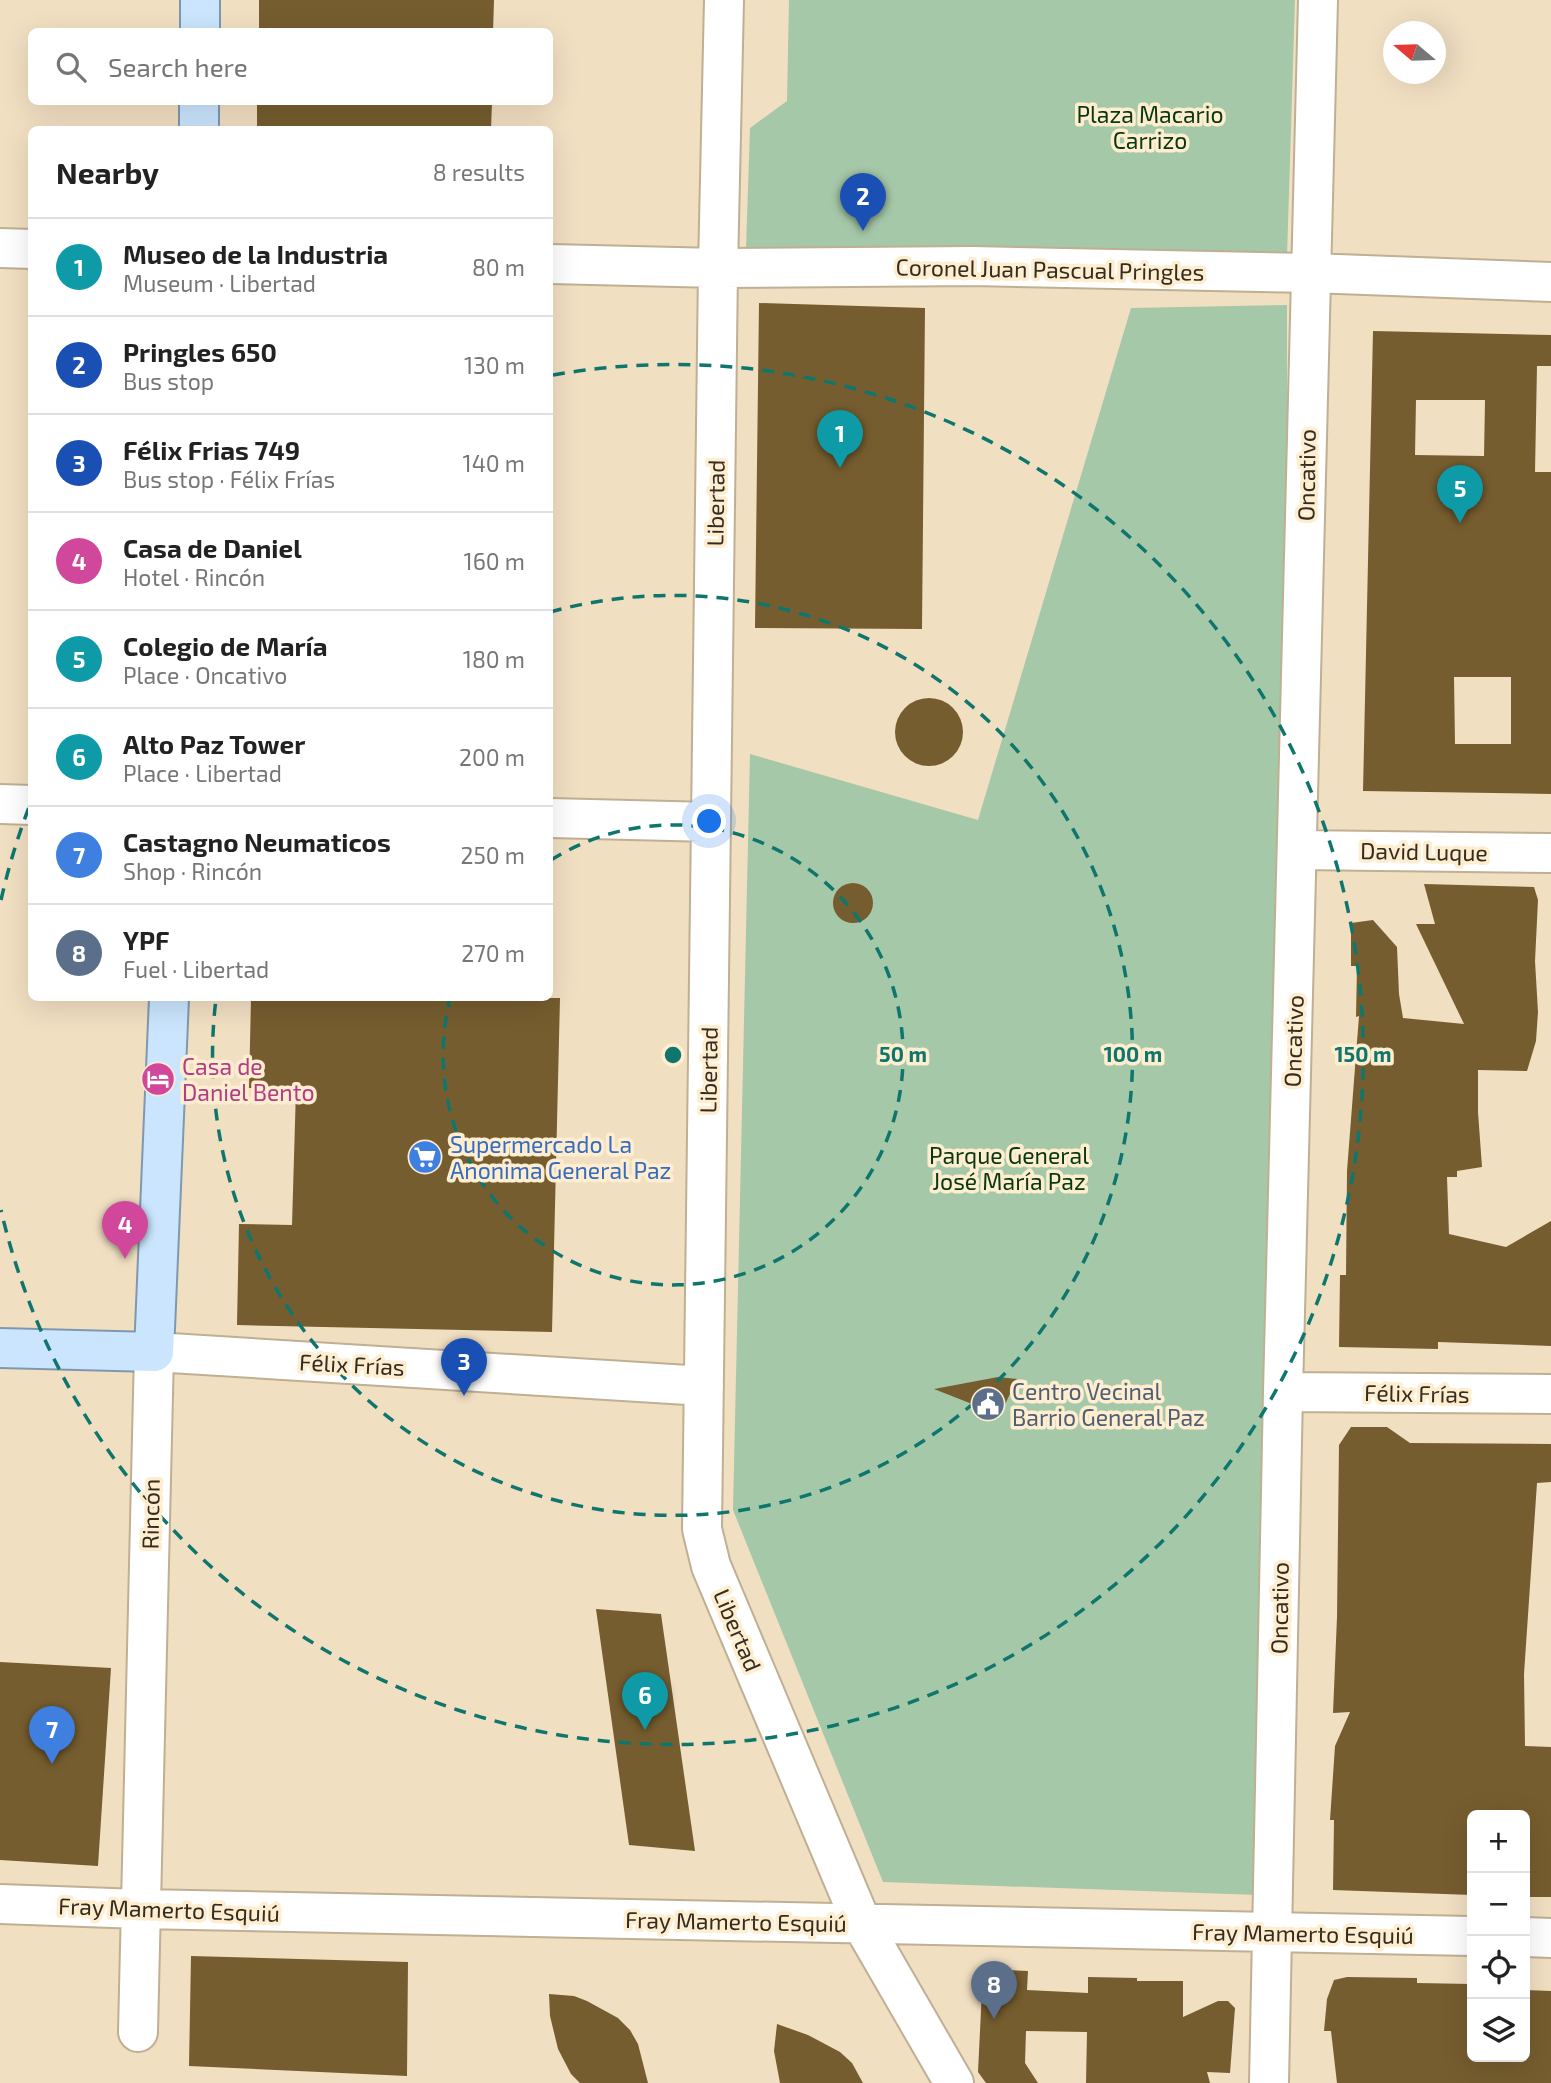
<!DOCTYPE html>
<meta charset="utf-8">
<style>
:root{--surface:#fff;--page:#f6f6f6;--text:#222;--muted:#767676;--line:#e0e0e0;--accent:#61680a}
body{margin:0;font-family:"Exo 2",sans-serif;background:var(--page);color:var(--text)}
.controls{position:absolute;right:21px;bottom:21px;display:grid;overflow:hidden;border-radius:10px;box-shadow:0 7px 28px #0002}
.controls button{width:63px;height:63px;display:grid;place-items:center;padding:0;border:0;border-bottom:2px solid var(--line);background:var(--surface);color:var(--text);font:35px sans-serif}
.compass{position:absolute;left:1383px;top:21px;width:63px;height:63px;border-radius:50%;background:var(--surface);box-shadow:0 7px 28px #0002;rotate:289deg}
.you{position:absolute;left:710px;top:822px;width:24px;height:24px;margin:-18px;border:5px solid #fff;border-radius:50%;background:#1a73e8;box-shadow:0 0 0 10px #1a73e833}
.badge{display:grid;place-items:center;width:46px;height:46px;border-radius:50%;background:var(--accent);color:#fff;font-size:23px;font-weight:700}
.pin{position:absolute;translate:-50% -58px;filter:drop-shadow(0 2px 4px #0008)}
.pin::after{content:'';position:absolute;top:37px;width:24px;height:21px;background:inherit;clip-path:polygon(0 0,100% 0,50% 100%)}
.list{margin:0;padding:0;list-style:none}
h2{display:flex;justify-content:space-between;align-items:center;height:91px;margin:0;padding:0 28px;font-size:30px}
h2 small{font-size:23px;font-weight:400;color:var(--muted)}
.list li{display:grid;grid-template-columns:46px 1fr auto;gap:21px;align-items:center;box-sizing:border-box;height:98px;padding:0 28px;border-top:2px solid var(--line)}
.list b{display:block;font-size:26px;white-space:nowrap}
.list p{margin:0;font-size:23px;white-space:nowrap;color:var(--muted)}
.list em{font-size:23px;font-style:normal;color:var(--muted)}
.icon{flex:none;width:38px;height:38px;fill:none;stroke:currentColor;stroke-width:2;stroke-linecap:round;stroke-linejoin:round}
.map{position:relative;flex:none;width:1551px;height:2083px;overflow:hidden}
.search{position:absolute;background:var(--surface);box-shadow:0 7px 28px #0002;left:28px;top:28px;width:525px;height:77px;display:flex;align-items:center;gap:18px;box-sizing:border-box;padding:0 24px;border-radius:10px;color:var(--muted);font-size:26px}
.panel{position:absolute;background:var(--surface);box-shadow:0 7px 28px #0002;left:28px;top:126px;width:525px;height:875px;border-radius:10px}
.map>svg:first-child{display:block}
</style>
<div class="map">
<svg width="1551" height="2083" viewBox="0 0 1551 2083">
<rect width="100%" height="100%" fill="#f1dfc2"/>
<!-- green -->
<path fill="#a5c8a8" d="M789,0H1295L1287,257L746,249L750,128L787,101Z
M1287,305V827L1258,1895L883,1882L733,1510L750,754L978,820L1131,308Z"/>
<!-- building -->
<path fill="#765d2f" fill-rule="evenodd" d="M259,0H494L493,32H259Z
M257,102H492L491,130H257Z
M759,303L925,308L922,629L755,628Z
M1373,331L1551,335V366H1537L1535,472H1551V794L1363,791ZM1416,400H1485L1484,456L1415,455ZM1454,677H1511V744H1455Z
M895 732a34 34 0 1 1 68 0a34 34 0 1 1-68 0Z
M833 903a20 20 0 1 1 40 0a20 20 0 1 1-40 0Z
M1424,884L1534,887L1538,900L1535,961L1538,1012L1536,1041L1527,1071L1478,1070V1112L1482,1167L1457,1171V1177H1447L1449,1234L1506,1247L1551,1221V1346L1438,1342V1349L1339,1347L1340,1275H1346L1347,1171L1359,1016L1356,1017L1357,966H1351V923L1373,920L1397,947L1399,994L1403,1018L1464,1024L1416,924H1435Z
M251,998H560L552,1332L237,1325L239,1224L292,1225L296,1089L249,1088Z
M998,1377L1017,1379L1000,1415L934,1389Z
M1351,1427H1387L1410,1443L1551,1444V1482L1537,1483L1524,1674L1525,1746L1551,1747V1897H1525V1815H1472V1895L1333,1890L1334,1820H1330L1335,1746L1350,1712L1333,1713L1337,1617L1339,1445Z
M596,1609L661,1614L695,1851L629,1845Z
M0,1662L111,1668L98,1866L0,1860Z
M191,1956L408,1962L407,2076L189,2066Z
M983,1969L1028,1971L1027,1990L1088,1993V1977L1137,1978V1981H1183V2017L1218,2001H1228L1235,2008L1230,2073L1207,2072L1210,2083H1086L1087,2032L1026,2031L1025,2063L1038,2083H986L978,2072Z
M1347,1977L1417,1978V1983L1472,1984V2057H1525V1990L1551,1991V2083H1337L1331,2031H1324L1327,1999L1334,1980Z
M549,1994L574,1996L587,2001L618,2018L630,2030L638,2044L648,2083H580L571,2074L558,2049L550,2016Z
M777,2024L808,2035L840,2052L852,2063L863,2083H780L774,2051Z"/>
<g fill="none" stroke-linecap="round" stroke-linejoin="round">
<!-- minor casing -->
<g stroke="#bfaf93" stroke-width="42">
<path id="minor" d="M724,0L718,268L702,1529L711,1566L862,1924L954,2083
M0,248L32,249
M550,264L718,268L973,266L1311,273L1551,282
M0,804L32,805
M550,818L711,822
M1297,850L1551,853
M1283,1392L1551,1394
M0,1904L140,1909L1472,1936
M1525,1937L1551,1938
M138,2032L154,1352L704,1386
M1269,2083L1283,1392L1318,0"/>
</g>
<!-- major casing -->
<g stroke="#7e99af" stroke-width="42">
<path id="major" d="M200,32V0
M199,130V102
M0,1348L154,1352L169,998"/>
</g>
<!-- minor -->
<use href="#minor" stroke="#fff" stroke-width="38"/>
<!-- major -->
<use href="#major" stroke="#cae5fd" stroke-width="38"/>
</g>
<!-- distance rings -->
<g fill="none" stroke="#0f766e" stroke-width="3.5" stroke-dasharray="12 9">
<path d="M551 860A230 230 0 1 1 450 999"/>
<path d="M550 612A460 460 0 1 1 216 999"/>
<path d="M1 900A690 690 0 0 1 31 802M553 375A690 690 0 1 1 1 1210"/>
</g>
<!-- icons -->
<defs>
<g id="hotel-disc" transform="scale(1.75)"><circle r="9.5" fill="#d1479c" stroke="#feedcf"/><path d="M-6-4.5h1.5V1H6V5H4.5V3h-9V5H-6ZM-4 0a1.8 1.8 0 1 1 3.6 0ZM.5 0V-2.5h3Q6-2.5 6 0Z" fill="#fff"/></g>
<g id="supermarket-disc" transform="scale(1.75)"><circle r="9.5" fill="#3f7fe0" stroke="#feedcf"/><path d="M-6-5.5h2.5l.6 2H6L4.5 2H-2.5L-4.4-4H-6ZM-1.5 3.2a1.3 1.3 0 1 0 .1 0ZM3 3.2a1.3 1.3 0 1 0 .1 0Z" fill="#fff"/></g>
<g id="civic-disc" transform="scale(1.75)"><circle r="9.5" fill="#5c6f8a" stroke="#feedcf"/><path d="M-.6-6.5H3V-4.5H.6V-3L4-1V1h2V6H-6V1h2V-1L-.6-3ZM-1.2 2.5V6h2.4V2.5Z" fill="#fff"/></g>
</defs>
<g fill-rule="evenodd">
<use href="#hotel-disc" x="158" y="1079"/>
<use href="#supermarket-disc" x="425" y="1157"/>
<use href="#civic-disc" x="988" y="1404"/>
</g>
<g text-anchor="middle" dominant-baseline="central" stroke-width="7" stroke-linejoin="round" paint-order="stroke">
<!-- park labels -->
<g font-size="23" fill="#063812" stroke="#feedcf">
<text x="1150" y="114">Plaza Macario<tspan x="1150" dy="26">Carrizo</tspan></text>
<text x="1009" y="1155">Parque General<tspan x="1009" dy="26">José María Paz</tspan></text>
</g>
<!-- street labels -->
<g font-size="23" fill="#332c21" stroke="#feedcf">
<text transform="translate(1050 269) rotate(1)">Coronel Juan Pascual Pringles</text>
<text transform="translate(1306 475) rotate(-89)">Oncativo</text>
<text transform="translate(715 503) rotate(-89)">Libertad</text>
<text transform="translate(1424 851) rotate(1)">David Luque</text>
<text transform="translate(1293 1041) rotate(-88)">Oncativo</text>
<text transform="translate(708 1070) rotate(-89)">Libertad</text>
<text transform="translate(352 1364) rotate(3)">Félix Frías</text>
<text transform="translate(1417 1393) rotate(1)">Félix Frías</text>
<text transform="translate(150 1514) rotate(-89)">Rincón</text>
<text transform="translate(1279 1608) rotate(-89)">Oncativo</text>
<text transform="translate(738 1630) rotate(67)">Libertad</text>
<text transform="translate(169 1909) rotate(2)">Fray Mamerto Esquiú</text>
<text transform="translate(736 1921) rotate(1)">Fray Mamerto Esquiú</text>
<text transform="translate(1303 1933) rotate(1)">Fray Mamerto Esquiú</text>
</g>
<!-- hotel labels -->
<g font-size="23" fill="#b23c85" stroke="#feedcf" text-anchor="start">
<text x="182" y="1066">Casa de<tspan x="182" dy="26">Daniel Bento</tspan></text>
</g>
<!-- shop labels -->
<g font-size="23" fill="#366cbe" stroke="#feedcf" text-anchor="start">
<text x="450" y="1144">Supermercado La<tspan x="450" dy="26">Anonima General Paz</tspan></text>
</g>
<!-- service labels -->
<g font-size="23" fill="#4e5e75" stroke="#feedcf" text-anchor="start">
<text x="1012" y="1391">Centro Vecinal<tspan x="1012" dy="26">Barrio General Paz</tspan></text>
</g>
</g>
<circle cx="673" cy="1055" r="10" fill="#0f766e" stroke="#feedcf" stroke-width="3.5"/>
<g font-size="21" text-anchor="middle" font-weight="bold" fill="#0f766e" stroke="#feedcf" stroke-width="7" stroke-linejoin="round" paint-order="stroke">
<text x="903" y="1062">50 m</text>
<text x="1133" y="1062">100 m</text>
<text x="1363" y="1062">150 m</text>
</g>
</svg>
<div class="controls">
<button>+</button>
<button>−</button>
<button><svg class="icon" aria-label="locate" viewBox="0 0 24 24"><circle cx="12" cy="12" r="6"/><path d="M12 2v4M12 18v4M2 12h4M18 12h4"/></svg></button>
<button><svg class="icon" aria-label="layers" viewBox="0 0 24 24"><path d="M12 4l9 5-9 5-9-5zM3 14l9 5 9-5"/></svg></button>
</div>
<svg class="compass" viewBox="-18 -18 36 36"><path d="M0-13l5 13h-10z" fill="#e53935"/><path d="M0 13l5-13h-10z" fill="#767676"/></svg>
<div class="you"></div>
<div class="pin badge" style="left:840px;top:468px;background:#0f9aa8">1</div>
<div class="pin badge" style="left:863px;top:231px;background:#1a4fb4">2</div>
<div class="pin badge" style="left:464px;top:1396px;background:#1a4fb4">3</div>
<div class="pin badge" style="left:125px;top:1259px;background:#d1479c">4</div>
<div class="pin badge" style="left:1460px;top:523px;background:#0f9aa8">5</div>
<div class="pin badge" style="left:645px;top:1730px;background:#0f9aa8">6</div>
<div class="pin badge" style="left:52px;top:1764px;background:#3f7fe0">7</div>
<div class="pin badge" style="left:994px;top:2019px;background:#5c6f8a">8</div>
<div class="search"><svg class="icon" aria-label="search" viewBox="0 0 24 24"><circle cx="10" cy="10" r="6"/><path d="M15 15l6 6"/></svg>Search here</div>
<section class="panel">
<h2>Nearby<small>8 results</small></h2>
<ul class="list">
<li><span class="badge" style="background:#0f9aa8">1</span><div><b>Museo de la Industria</b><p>Museum · Libertad</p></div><em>80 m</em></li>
<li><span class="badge" style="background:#1a4fb4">2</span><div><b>Pringles 650</b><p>Bus stop</p></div><em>130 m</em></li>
<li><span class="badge" style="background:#1a4fb4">3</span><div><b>Félix Frias 749</b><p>Bus stop · Félix Frías</p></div><em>140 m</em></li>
<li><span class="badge" style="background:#d1479c">4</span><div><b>Casa de Daniel</b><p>Hotel · Rincón</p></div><em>160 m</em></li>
<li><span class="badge" style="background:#0f9aa8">5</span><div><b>Colegio de María</b><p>Place · Oncativo</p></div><em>180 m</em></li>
<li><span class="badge" style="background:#0f9aa8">6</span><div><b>Alto Paz Tower</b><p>Place · Libertad</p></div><em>200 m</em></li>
<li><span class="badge" style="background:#3f7fe0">7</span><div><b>Castagno Neumaticos</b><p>Shop · Rincón</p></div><em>250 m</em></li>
<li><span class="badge" style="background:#5c6f8a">8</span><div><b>YPF</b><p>Fuel · Libertad</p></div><em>270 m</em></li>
</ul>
</section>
</div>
